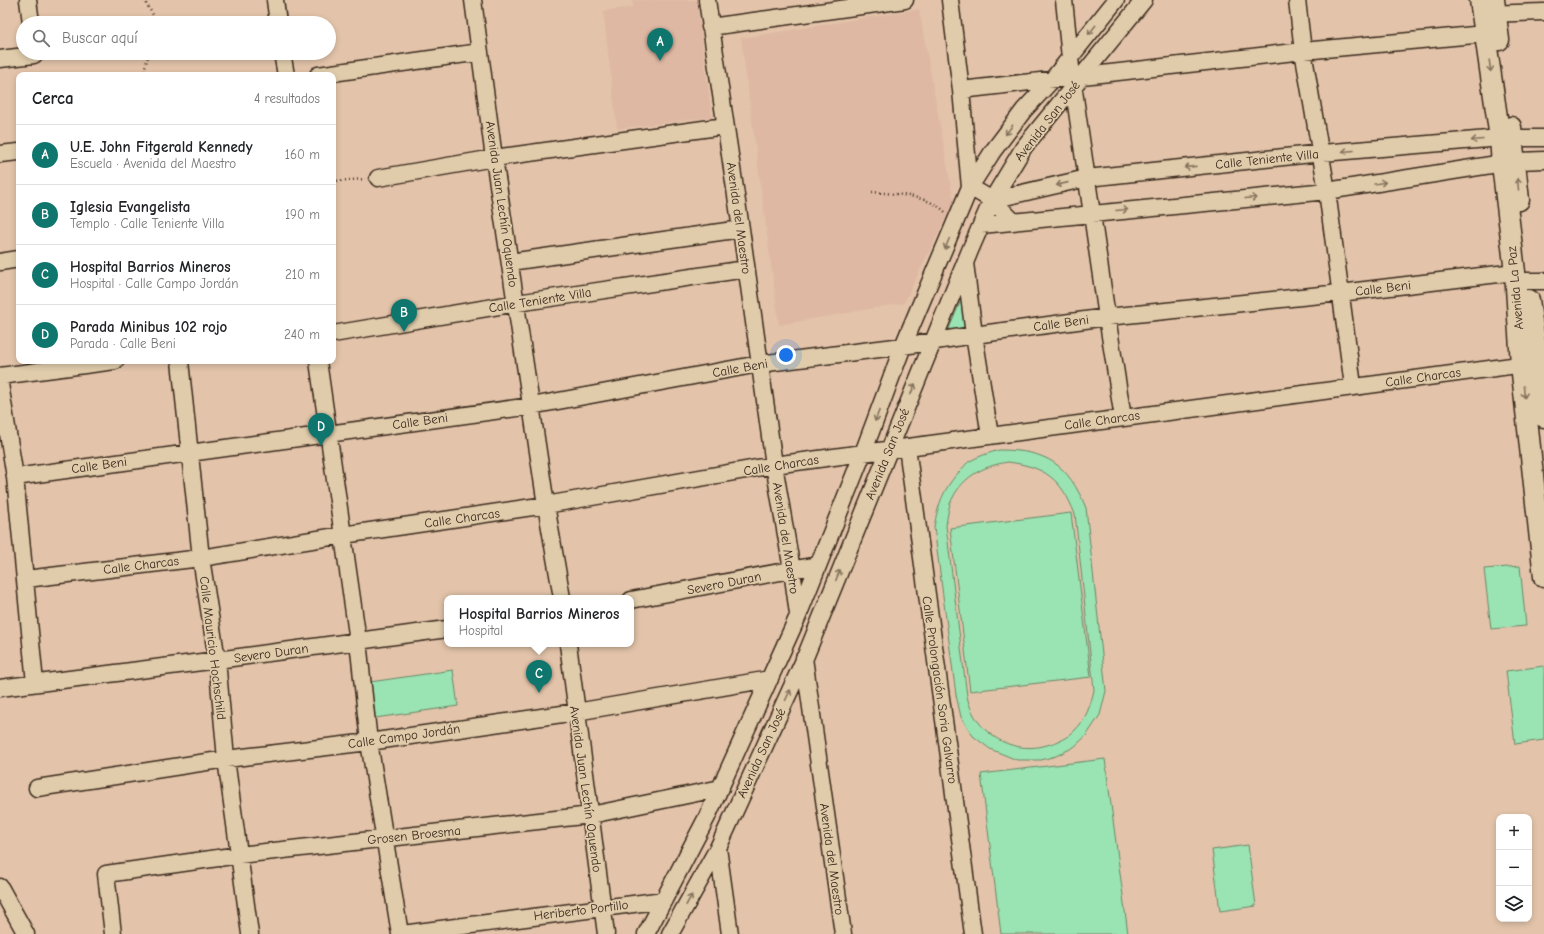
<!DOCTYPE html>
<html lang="es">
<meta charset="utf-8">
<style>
:root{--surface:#fff;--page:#f2f2f2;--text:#202124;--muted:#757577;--line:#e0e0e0;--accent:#0f766e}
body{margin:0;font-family:"Comic Neue",sans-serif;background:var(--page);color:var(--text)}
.controls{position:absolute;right:12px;bottom:12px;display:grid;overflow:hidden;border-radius:8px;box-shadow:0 2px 6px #0003}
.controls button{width:36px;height:36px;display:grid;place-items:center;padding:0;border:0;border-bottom:1px solid var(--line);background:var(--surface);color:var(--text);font:20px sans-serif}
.you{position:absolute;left:786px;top:355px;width:14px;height:14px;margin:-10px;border:3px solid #fff;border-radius:50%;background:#1a73e8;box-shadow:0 0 0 6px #1a73e833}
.badge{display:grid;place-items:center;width:26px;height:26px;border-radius:50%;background:var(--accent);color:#fff;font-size:13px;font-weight:700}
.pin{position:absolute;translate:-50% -33px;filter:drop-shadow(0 1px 2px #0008)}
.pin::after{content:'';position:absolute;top:21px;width:14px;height:12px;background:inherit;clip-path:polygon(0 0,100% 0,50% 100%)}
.popup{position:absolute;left:444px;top:595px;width:190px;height:52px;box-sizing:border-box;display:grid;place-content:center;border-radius:8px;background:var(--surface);filter:drop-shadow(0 1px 3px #0005);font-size:13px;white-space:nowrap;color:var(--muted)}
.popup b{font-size:15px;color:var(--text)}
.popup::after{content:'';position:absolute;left:50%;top:100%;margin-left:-8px;border:8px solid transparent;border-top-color:var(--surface)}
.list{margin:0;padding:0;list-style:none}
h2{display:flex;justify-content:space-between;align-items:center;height:52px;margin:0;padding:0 16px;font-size:17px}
h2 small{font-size:13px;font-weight:400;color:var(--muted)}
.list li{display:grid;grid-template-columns:26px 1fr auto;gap:12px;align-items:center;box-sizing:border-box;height:60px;padding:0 16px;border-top:1px solid var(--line)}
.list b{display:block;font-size:15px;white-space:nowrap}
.list p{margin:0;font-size:13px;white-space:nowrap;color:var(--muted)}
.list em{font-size:13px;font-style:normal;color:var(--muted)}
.icon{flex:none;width:22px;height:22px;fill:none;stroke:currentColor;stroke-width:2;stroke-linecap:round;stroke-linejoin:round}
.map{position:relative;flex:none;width:1544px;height:934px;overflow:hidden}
.search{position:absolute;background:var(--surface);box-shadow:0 2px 6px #0003;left:16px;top:16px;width:320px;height:44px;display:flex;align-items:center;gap:10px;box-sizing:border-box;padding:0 14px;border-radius:22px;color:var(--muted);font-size:15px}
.panel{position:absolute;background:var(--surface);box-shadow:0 2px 6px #0003;left:16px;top:72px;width:320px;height:292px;border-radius:8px}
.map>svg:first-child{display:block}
</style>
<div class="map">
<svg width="1544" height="934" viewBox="0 0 1544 934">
<rect width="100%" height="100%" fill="#e3c4aa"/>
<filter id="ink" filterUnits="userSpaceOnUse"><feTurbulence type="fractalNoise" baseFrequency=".025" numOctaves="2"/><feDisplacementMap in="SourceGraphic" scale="8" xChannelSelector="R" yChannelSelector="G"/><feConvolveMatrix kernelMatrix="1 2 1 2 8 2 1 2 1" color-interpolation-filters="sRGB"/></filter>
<g filter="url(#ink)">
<!-- built -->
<path fill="#deb8a3" d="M632,0H697L712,117L617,129L603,11L633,7Z
M919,9L954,202L904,303L779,325L741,38Z"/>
<!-- green -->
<path fill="#9ae3b2" stroke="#6a8668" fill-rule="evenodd" d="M964,293L967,328L948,331Z
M999,450C1047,450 1068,464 1086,508L1106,691L1100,715L1086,736L1074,747L1056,756L1041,760H1017L990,749L973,736L961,717L956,695L934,527C938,504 944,487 961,470C964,467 966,463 970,461C979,456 989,453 999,450ZM1008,462C1046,467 1061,479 1075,514L1094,690C1091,704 1086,719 1076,729C1068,738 1058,742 1047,745C1017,754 985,739 972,711C970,707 968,701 967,696L946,526C947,519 948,511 950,504C960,478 982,466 1008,462Z
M1071,513L1091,677L970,691L950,528Z
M1520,566L1526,626L1491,629L1484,569Z
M1544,666V740L1515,744L1506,671Z
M453,670L458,706L375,718L370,682Z
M1105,759L1128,934H1001L981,774Z
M1248,845L1256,906L1220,911L1212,850Z"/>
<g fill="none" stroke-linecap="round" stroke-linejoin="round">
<!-- minor casing -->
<g stroke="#3b2a1e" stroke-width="19">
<path id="minor" d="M28,0L31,23
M275,0L278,23
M473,0L494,158L546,505L562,598
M707,0L741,229L774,465L792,570L798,614
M950,0L961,90L970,187L992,200L1014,222
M1064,0L1072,77L1107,317L1123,418
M1297,0L1303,51L1327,191L1353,386
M1485,14L1544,12
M710,27L905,0
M282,53L286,75
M0,59L34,55V53
M318,75L480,52
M961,90L1303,51L1485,34
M0,154L19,152
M378,178L494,158L725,126
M992,200L1087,178L1322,153L1500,138H1544
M981,225L1327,191L1516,161L1544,160
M0,262L19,259
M510,262L741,229
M965,263L974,335L990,436
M1526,281H1544
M333,334L517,303L746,269
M180,361L201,558L217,660L226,759L250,934
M318,361L358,641L369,742L400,934
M0,376L115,361
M0,384L15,477L35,683
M907,447L973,934
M15,477L531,406L759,364L903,346L974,335L1107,317L1340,293L1515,272
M26,579L201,558L343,535L546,505L774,465L1533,363
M631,600L817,565
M568,644L606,934
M804,658L843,934
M0,688L217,660L447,629
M37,788L226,759L369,742L576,712L770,679
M718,848L730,934
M0,887L26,934
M113,934L106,874L239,855L591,815L721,788
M402,934L664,900
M646,934L707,817L798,616L863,453L903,346L970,187L993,151L1024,110L1052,80L1116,0
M670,934L718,848L804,660L971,248L992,200L1024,147L1144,0"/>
</g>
<!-- major casing -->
<g stroke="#3b2a1e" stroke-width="23">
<path id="major" d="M1480,0L1500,138L1502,164L1515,272L1521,364L1544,577
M1494,0L1499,40
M1511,127L1519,200
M1529,300L1538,362L1544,417"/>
</g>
<!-- path -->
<path stroke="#3b2a1e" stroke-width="2.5" stroke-dasharray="1 3" stroke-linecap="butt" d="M144,0L158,23
M143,74L149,53
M333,181L365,179
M872,192C894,194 929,195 945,212"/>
<!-- minor -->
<use href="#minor" stroke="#e0ccab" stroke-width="16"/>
<!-- major -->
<use href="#major" stroke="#e0ccab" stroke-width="20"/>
</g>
<!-- one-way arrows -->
<defs><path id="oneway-shaft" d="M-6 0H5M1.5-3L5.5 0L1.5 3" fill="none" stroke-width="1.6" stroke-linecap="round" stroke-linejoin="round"/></defs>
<g stroke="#85735d">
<use href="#oneway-shaft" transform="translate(1092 30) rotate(129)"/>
<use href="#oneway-shaft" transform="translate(1490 66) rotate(82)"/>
<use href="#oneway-shaft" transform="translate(1009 130) rotate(127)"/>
<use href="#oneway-shaft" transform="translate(1477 140) rotate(175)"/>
<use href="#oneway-shaft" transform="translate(1348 151) rotate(175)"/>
<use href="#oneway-shaft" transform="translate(1190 167) rotate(174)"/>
<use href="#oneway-shaft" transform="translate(1380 183) rotate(-9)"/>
<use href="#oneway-shaft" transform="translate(1062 184) rotate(167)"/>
<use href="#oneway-shaft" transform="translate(1518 184) rotate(-95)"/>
<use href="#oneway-shaft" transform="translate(1251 198) rotate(-5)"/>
<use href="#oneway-shaft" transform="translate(1122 210) rotate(-5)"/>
<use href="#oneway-shaft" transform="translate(947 244) rotate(113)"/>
<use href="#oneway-shaft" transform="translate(913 389) rotate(-68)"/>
<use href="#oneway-shaft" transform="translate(1524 392) rotate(84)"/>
<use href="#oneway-shaft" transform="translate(877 416) rotate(111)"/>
<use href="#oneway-shaft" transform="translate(838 575) rotate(-68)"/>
<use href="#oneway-shaft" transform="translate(788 695) rotate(-65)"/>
<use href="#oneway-shaft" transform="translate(689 900) rotate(-61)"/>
</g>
</g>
<g text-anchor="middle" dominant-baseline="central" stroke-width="3.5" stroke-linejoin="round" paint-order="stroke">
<!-- street labels -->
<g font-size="13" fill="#3b2a1e" stroke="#e0ccab">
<text transform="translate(1047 121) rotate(-52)">Avenida San José</text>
<text transform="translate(1267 159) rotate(-6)">Calle Teniente Villa</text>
<text transform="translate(502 204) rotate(82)">Avenida Juan Lechín Oquendo</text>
<text transform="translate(739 218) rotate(82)">Avenida del Maestro</text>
<text transform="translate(1383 288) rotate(-7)">Calle Beni</text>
<text transform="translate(1515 288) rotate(-95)">Avenida La Paz</text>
<text transform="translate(540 300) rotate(-9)">Calle Teniente Villa</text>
<text transform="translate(1061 323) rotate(-8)">Calle Beni</text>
<text transform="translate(740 368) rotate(-10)">Calle Beni</text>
<text transform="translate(1423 377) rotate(-8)">Calle Charcas</text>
<text transform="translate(1102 420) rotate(-8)">Calle Charcas</text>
<text transform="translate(420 421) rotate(-8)">Calle Beni</text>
<text transform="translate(887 454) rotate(-68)">Avenida San José</text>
<text transform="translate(99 465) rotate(-8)">Calle Beni</text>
<text transform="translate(781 465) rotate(-9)">Calle Charcas</text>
<text transform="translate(462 518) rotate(-8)">Calle Charcas</text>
<text transform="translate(786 538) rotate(81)">Avenida del Maestro</text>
<text transform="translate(141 565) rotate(-7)">Calle Charcas</text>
<text transform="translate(724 583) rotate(-11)">Severo Duran</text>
<text transform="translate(213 648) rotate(83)">Calle Mauricio Hochschild</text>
<text transform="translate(271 653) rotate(-8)">Severo Duran</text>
<text transform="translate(940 690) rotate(82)">Calle Prolongación Soria Galvarro</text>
<text transform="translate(404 736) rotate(-8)">Calle Campo Jordán</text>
<text transform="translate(761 753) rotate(-65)">Avenida San José</text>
<text transform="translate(586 789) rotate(82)">Avenida Juan Lechín Oquendo</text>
<text transform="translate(414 835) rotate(-6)">Grosen Broesma</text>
<text transform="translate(832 859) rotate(82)">Avenida del Maestro</text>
<text transform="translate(581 910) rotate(-7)">Heriberto Portillo</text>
</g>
</g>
</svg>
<div class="controls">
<button>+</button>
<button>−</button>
<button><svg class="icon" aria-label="layers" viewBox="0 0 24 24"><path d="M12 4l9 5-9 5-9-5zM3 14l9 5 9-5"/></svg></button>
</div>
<div class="you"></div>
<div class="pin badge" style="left:660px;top:61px">A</div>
<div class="pin badge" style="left:404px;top:332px">B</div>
<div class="pin badge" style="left:539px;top:693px">C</div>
<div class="popup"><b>Hospital Barrios Mineros</b>Hospital</div>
<div class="pin badge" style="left:321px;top:446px">D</div>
<div class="search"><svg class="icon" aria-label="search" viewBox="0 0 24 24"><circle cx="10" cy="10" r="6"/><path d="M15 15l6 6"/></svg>Buscar aquí</div>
<section class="panel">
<h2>Cerca<small>4 resultados</small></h2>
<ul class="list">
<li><span class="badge">A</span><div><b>U.E. John Fitgerald Kennedy</b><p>Escuela · Avenida del Maestro</p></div><em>160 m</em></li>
<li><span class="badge">B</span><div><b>Iglesia Evangelista</b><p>Templo · Calle Teniente Villa</p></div><em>190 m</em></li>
<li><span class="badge">C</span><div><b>Hospital Barrios Mineros</b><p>Hospital · Calle Campo Jordán</p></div><em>210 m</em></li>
<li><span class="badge">D</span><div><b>Parada Minibus 102 rojo</b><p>Parada · Calle Beni</p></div><em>240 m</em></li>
</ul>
</section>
</div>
